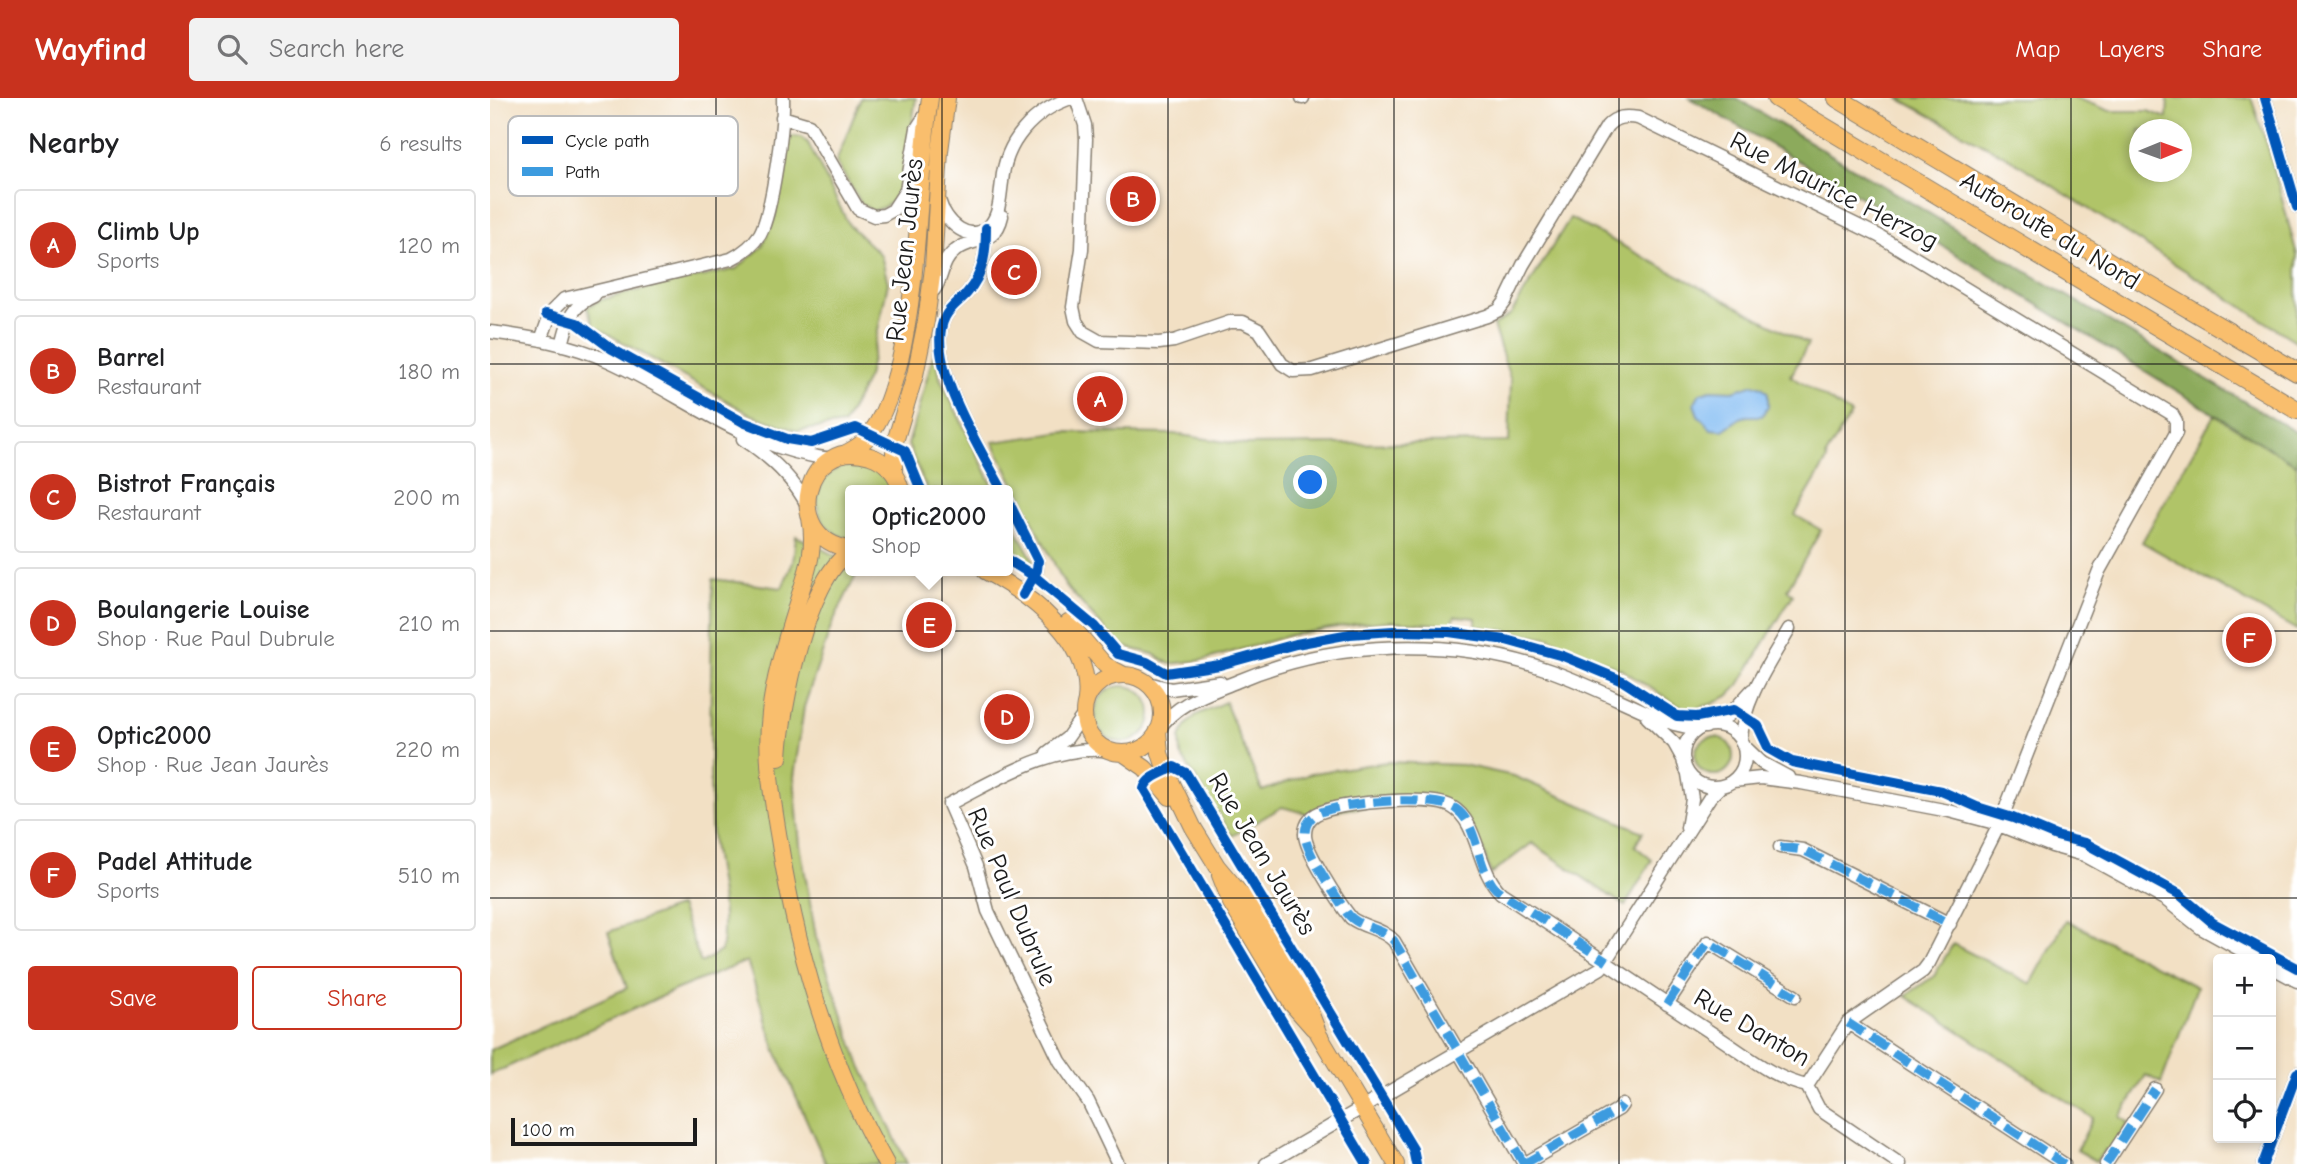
<!DOCTYPE html>
<meta charset="utf-8">
<style>
:root{--surface:#fff;--page:#f2f2f2;--text:#202124;--muted:#757577;--line:#e0e0e0;--accent:#c8321e}
body{margin:0;font-family:"Comic Neue",sans-serif;background:var(--page);color:var(--text)}
.controls{position:absolute;right:21px;bottom:21px;display:grid;overflow:hidden;border-radius:7px;box-shadow:0 4px 10px #0003}
.controls button{width:63px;height:63px;display:grid;place-items:center;padding:0;border:0;border-bottom:2px solid var(--line);background:var(--surface);color:var(--text);font:35px sans-serif}
.compass{position:absolute;left:1639px;top:21px;width:63px;height:63px;border-radius:50%;background:var(--surface);box-shadow:0 4px 10px #0003;rotate:89deg}
.scale{position:absolute;left:21px;bottom:18px;width:186px;box-sizing:border-box;padding-left:7px;border:4px solid #1c1c1c;border-top:0;font-size:19px;line-height:24px;white-space:nowrap;color:#1c1c1c;-webkit-text-stroke:5px #fff;paint-order:stroke}
.you{position:absolute;left:821px;top:385px;width:24px;height:24px;margin:-18px;border:5px solid #fff;border-radius:50%;background:#1a73e8;box-shadow:0 0 0 10px #1a73e833}
.badge{display:grid;place-items:center;width:46px;height:46px;border-radius:50%;background:var(--accent);color:#fff;font-size:23px;font-weight:700}
.pin{position:absolute;translate:-50% -50%;border:4px solid #fff;box-shadow:0 2px 7px #0006}
.popup{position:absolute;left:355px;top:387px;width:168px;height:91px;box-sizing:border-box;display:grid;place-content:center;border-radius:7px;background:var(--surface);filter:drop-shadow(0 2px 5px #0005);font-size:23px;white-space:nowrap;color:var(--muted)}
.popup b{font-size:26px;color:var(--text)}
.popup::after{content:'';position:absolute;left:50%;top:100%;margin-left:-14px;border:14px solid transparent;border-top-color:var(--surface)}
.list{margin:0;padding:0;list-style:none}
h2{display:flex;justify-content:space-between;align-items:center;height:91px;margin:0;padding:0 28px;font-size:30px}
h2 small{font-size:23px;font-weight:400;color:var(--muted)}
.list li{display:grid;grid-template-columns:46px 1fr auto;gap:21px;align-items:center;box-sizing:border-box;height:112px;margin:0 14px 14px;padding:0 14px;border:2px solid var(--line);border-radius:7px}
.list b{display:block;font-size:26px;white-space:nowrap}
.list p{margin:0;font-size:23px;white-space:nowrap;color:var(--muted)}
.list em{font-size:23px;font-style:normal;color:var(--muted)}
.actions{display:flex;gap:14px;padding:21px 28px}
.actions a{flex:1;padding:16px 0;border:2px solid var(--accent);border-radius:7px;text-align:center;font-size:24px;color:var(--accent)}
.actions .main{background:var(--accent);color:#fff}
.icon{flex:none;width:38px;height:38px;fill:none;stroke:currentColor;stroke-width:2;stroke-linecap:round;stroke-linejoin:round}
.map{position:relative;flex:none;width:1807px;height:1066px;overflow:hidden}
header{display:flex;align-items:center;gap:42px;box-sizing:border-box;height:98px;padding:0 35px;background:var(--accent);color:#fff}
header strong{font-size:33px}
nav{display:flex;gap:38px;margin-inline-start:auto;font-size:24px}
.search{width:490px;height:63px;background:var(--page);display:flex;align-items:center;gap:18px;box-sizing:border-box;padding:0 24px;border-radius:7px;color:var(--muted);font-size:26px}
main{display:flex}
aside{flex:1;background:var(--surface)}
.map>svg:first-child{display:block}
</style>
<header>
<strong>Wayfind</strong>
<div class="search"><svg class="icon" aria-label="search" viewBox="0 0 24 24"><circle cx="10" cy="10" r="6"/><path d="M15 15l6 6"/></svg>Search here</div>
<nav><a>Map</a><a>Layers</a><a>Share</a></nav>
</header>
<main>
<aside>
<h2>Nearby<small>6 results</small></h2>
<ul class="list">
<li><span class="badge">A</span><div><b>Climb Up</b><p>Sports</p></div><em>120 m</em></li>
<li><span class="badge">B</span><div><b>Barrel</b><p>Restaurant</p></div><em>180 m</em></li>
<li><span class="badge">C</span><div><b>Bistrot Français</b><p>Restaurant</p></div><em>200 m</em></li>
<li><span class="badge">D</span><div><b>Boulangerie Louise</b><p>Shop · Rue Paul Dubrule</p></div><em>210 m</em></li>
<li><span class="badge">E</span><div><b>Optic2000</b><p>Shop · Rue Jean Jaurès</p></div><em>220 m</em></li>
<li><span class="badge">F</span><div><b>Padel Attitude</b><p>Sports</p></div><em>510 m</em></li>
</ul>
<div class="actions"><a class="main">Save</a><a>Share</a></div>
</aside>
<div class="map">
<svg width="1807" height="1066" viewBox="0 0 1807 1066">
<rect width="100%" height="100%" fill="#fff"/>
<filter id="ink" filterUnits="userSpaceOnUse"><feTurbulence type="fractalNoise" baseFrequency=".0143" numOctaves="2"/><feDisplacementMap in="SourceGraphic" scale="14" xChannelSelector="R" yChannelSelector="G"/><feConvolveMatrix kernelMatrix="1 2 1 2 8 2 1 2 1" color-interpolation-filters="sRGB"/></filter>
<filter id="wash" filterUnits="userSpaceOnUse"><feTurbulence type="fractalNoise" baseFrequency=".00686" numOctaves="4" result="noise"/><feDisplacementMap in="SourceGraphic" scale="28" xChannelSelector="R" yChannelSelector="G"/><feGaussianBlur stdDeviation="1.57" result="paint"/><feColorMatrix in="noise" values="0 0 0 0 0 0 0 0 0 0 0 0 0 0 0 0 0 1.4 0 .05"/><feComposite in="paint" operator="in"/></filter>
<g filter="url(#wash)">
<rect width="100%" height="100%" fill="#f2e0c4"/>
<!-- green -->
<path fill="#b0c468" stroke="#667042" stroke-width="2" fill-rule="evenodd" d="M371,0H426L413,87C406,102 399,109 382,113L371,105L346,64Z
M1408,0H1586L1620,13H1658L1677,20L1678,0H1761L1779,52L1807,157V244L1522,62ZM1650,32H1692V74H1650Z
M298,38L311,39L318,45L359,127L391,157L398,185L378,279L354,326L307,333L262,317L104,228L97,209L110,202L154,191L246,171L272,149L285,118Z
M1080,120L1318,246L1301,278L1361,316L1336,358L1337,362L1305,417L1331,432L1297,492L1303,497L1249,587L1238,598L1222,606L1204,611L1189,608L1132,572L1060,540L986,528V520L965,518L962,527L899,523L865,526L801,537L714,562L680,566L663,556L635,549L621,538L575,487L503,344L575,334L684,336L755,347L1019,344L1021,283L1003,228L1021,216Z
M446,248L450,280L505,392H437L418,347Z
M1724,317L1807,367V532L1652,444Z
M362,365C381,365 394,374 402,392H360V441C315,431 317,374 362,365Z
M518,417L543,462L542,469L518,455Z
M306,438L360,465V473H368L342,526L314,609L304,679L310,747L326,839L367,959L417,1066H336L286,953L257,863L185,892L0,977V952L137,890L118,834L190,808L211,865L231,853C239,809 223,767 221,724C219,643 221,562 223,481L292,490L303,464Z
M605 616a28 28 0 1 1 56 0a28 28 0 1 1-56 0Z
M735,604L772,693L823,675L897,664L973,667L1024,678L1153,734L1145,748L1162,762L1135,808L1042,745L1001,776L993,752L950,700L819,716L792,709L742,738L691,657L690,640L697,626L706,617Z
M1205 658a19 19 0 1 1 38 0a19 19 0 1 1-38 0Z
M1576,822L1707,889L1671,985L1656,977L1630,1019L1639,1025L1620,1052H1615L1606,1063L1587,1052L1603,1020L1415,898L1444,878L1463,846L1541,886Z"/>
<!-- forest -->
<path fill="#8caa5c" stroke="#54633c" stroke-width="2" d="M1200,0H1246L1807,335V367L1417,126Z"/>
<!-- water -->
<path fill="#81bbf3" stroke="#4e6c88" stroke-width="2" d="M1264,286L1272,289L1278,295V309L1272,318H1257L1250,320L1233,332L1221,331L1208,317L1204,306L1210,295L1221,292L1243,293Z"/>
</g>
<g filter="url(#ink)">
<g fill="none" stroke-linecap="round" stroke-linejoin="round">
<!-- minor casing -->
<g stroke="#877e70" stroke-width="15">
<path id="minor" d="M586,0L595,27L596,41L592,151L583,209L586,223L593,234L609,243L669,245L684,243L740,224H753L769,232L792,266L803,273L822,272L997,218L1009,212L1015,204L1033,167L1117,28C1126,18 1136,18 1148,20L1389,138L1682,316L1686,323V335L1609,473L1509,727L1439,865L1433,873L1358,925L1317,988
M812,0H813
M1775,0L1807,109
M292,19L319,27L368,111L384,118L394,117L403,112L416,92L427,30L438,13
M449,102C455,124 480,149 501,126C510,115 510,97 512,84C515,44 543,13 581,0
M496,130C496,155 494,175 477,195C470,203 460,209 455,219C433,262 491,352 512,392
M444,192C453,180 451,163 465,153C483,138 505,149 512,118
M0,234C41,239 81,246 119,263C194,297 258,353 343,361
M51,242L61,214L74,201L241,161C253,155 263,147 270,136C282,115 294,26 293,0
M72,247C78,224 80,208 104,198
M253,341C279,358 303,380 317,407
M518,403L548,463L547,472L533,497
M654,584L681,591L730,584
M1157,619L1184,645L1194,663
M1222,627L1239,617L1262,592
M1193 658a31 31 0 1 1 62 0a31 31 0 1 1-62 0Z
M668,632C687,604 717,596 748,583C844,542 963,538 1061,573C1103,588 1142,609 1184,626L1197,629H1216
M1251,642C1253,602 1279,566 1299,531
M1253,647L1272,665L1298,679
M622,653C563,645 510,680 459,706L486,768L498,813L570,963L598,1003L628,1066
M557,655L577,640L594,616
M1243,683L1271,680L1311,685L1459,713L1501,724L1562,748L1594,757L1676,802L1711,830L1767,861
M1197,730L1202,701L1198,676
M1290,749L1313,752L1460,826
M1781,869L1807,883
M1177,906L1218,844L1305,898
M1358,925L1574,1066
M1317,988L1329,1011L1410,1066
M776,1066L1111,870L1220,699L1230,689
M1034,1066L904,843C892,830 874,830 861,820C850,806 814,751 815,736C815,724 823,716 834,713C857,704 941,697 962,709C989,724 987,773 1011,795C1084,842 1155,892 1228,939C1256,957 1284,981 1317,988
M1034,1066L1129,1011L1132,1007
M1616,1066L1665,991
M1773,1066L1807,975"/>
</g>
<!-- major casing -->
<g stroke="#877e70" stroke-width="18">
<path id="major" d="M354,356C362,352 370,348 376,341C395,319 403,289 410,262C430,176 427,88 440,0
M404,375V347L425,277L436,223L443,170L450,53L457,0
M320,420C327,455 315,478 305,512C295,545 284,580 280,615C275,657 282,700 289,741C307,855 339,965 396,1066
M360,451C289,440 315,336 380,358C396,363 407,376 411,392
M495,473C542,498 603,544 596,602
M578,524L615,567L634,577
M594 616a39 39 0 1 1 78 0a39 39 0 1 1-78 0Z
M668,632L670,655L676,673L703,729L727,768L753,799L816,903L829,937L906,1066
M633,655L655,670L680,699
M289,660C291,612 317,480 360,454
M730,777L741,805L801,905L823,930"/>
</g>
<!-- highway casing -->
<g stroke="#877e70" stroke-width="20">
<path id="highway" d="M1286,0L1807,312
M1347,0L1626,168L1807,274"/>
</g>
<!-- minor -->
<use href="#minor" stroke="#fff" stroke-width="12"/>
<!-- major -->
<use href="#major" stroke="#f9be6d" stroke-width="16"/>
<!-- highway -->
<use href="#highway" stroke="#f9be6d" stroke-width="18"/>
<!-- quiet -->
<path stroke="#3c9bdf" stroke-width="9" stroke-dasharray="18 9" stroke-linecap="butt" d="M1290,749L1313,752L1460,826
M1177,906L1218,844L1305,898
M1358,925L1574,1066
M1034,1066L904,843C891,828 869,831 857,815C847,799 814,752 815,736C815,724 823,716 834,713C858,704 945,696 966,711C989,727 986,770 1006,791L1117,864
M1034,1066L1129,1011L1132,1007
M1616,1066L1665,991"/>
<!-- cycleway casing -->
<g stroke="#fff" stroke-width="15">
<path id="cycleway" d="M1775,0L1807,109
M496,130C496,155 494,175 477,195C470,203 460,209 455,219C433,262 491,352 512,392
M56,216L87,225L122,251L253,324L297,341L321,345L366,330L415,353L431,392
M518,403L548,463L547,472L533,497
M518,462L544,478L604,528L628,556L657,564L676,575L730,567L806,546L860,536L903,533L959,534L1016,542L1073,558L1133,583L1187,618L1207,619L1244,612L1268,628L1279,651L1302,664L1451,693L1487,709L1523,720L1566,738L1595,745L1689,796L1723,825L1807,870
M877,1066L654,691C657,679 673,675 684,669L696,675L923,1051L926,1066
M1773,1066L1807,975"/>
</g>
<!-- cycleway -->
<use href="#cycleway" stroke="#0057b8" stroke-width="10"/>
</g>
</g>
<!-- grid -->
<path fill="none" stroke="#1c1c1c" stroke-width="2" stroke-opacity="0.55" d="M226,0V1066M452,0V1066M678,0V1066M904,0V1066M1129,0V1066M1355,0V1066M1581,0V1066M0,266H1807M0,533H1807M0,800H1807"/>
<g text-anchor="middle" dominant-baseline="central" stroke-width="6" stroke-linejoin="round" paint-order="stroke">
<!-- street labels -->
<g font-size="26" fill="#1c1c1c" stroke="#fff">
<text transform="translate(1344 93) rotate(27)">Rue Maurice Herzog</text>
<text transform="translate(1560 133) rotate(31)">Autoroute du Nord</text>
<text transform="translate(415 152) rotate(-84)">Rue Jean Jaurès</text>
<text transform="translate(772 756) rotate(59)">Rue Jean Jaurès</text>
<text transform="translate(522 799) rotate(67)">Rue Paul Dubrule</text>
<text transform="translate(1262 930) rotate(30)">Rue Danton</text>
</g>
</g>
<!-- legend -->
<rect x="18" y="18" width="230" height="80" rx="10" fill="#fff" stroke="#bbb" stroke-width="2"/>
<rect x="32" y="38" width="31" height="8" fill="#0057b8"/>
<rect x="32" y="69" width="31" height="9" fill="#3c9bdf"/>
<g font-size="19" fill="#1c1c1c">
<text x="75" y="49">Cycle path</text>
<text x="75" y="80">Path</text>
</g>
</svg>
<div class="controls">
<button>+</button>
<button>−</button>
<button><svg class="icon" aria-label="locate" viewBox="0 0 24 24"><circle cx="12" cy="12" r="6"/><path d="M12 2v4M12 18v4M2 12h4M18 12h4"/></svg></button>
</div>
<svg class="compass" viewBox="-18 -18 36 36"><path d="M0-13l5 13h-10z" fill="#e53935"/><path d="M0 13l5-13h-10z" fill="#757577"/></svg>
<div class="scale">100 m</div>
<div class="you"></div>
<div class="pin badge" style="left:610px;top:301px">A</div>
<div class="pin badge" style="left:643px;top:101px">B</div>
<div class="pin badge" style="left:524px;top:174px">C</div>
<div class="pin badge" style="left:517px;top:619px">D</div>
<div class="pin badge" style="left:439px;top:527px">E</div>
<div class="popup"><b>Optic2000</b>Shop</div>
<div class="pin badge" style="left:1759px;top:542px">F</div>
</div>
</main>
